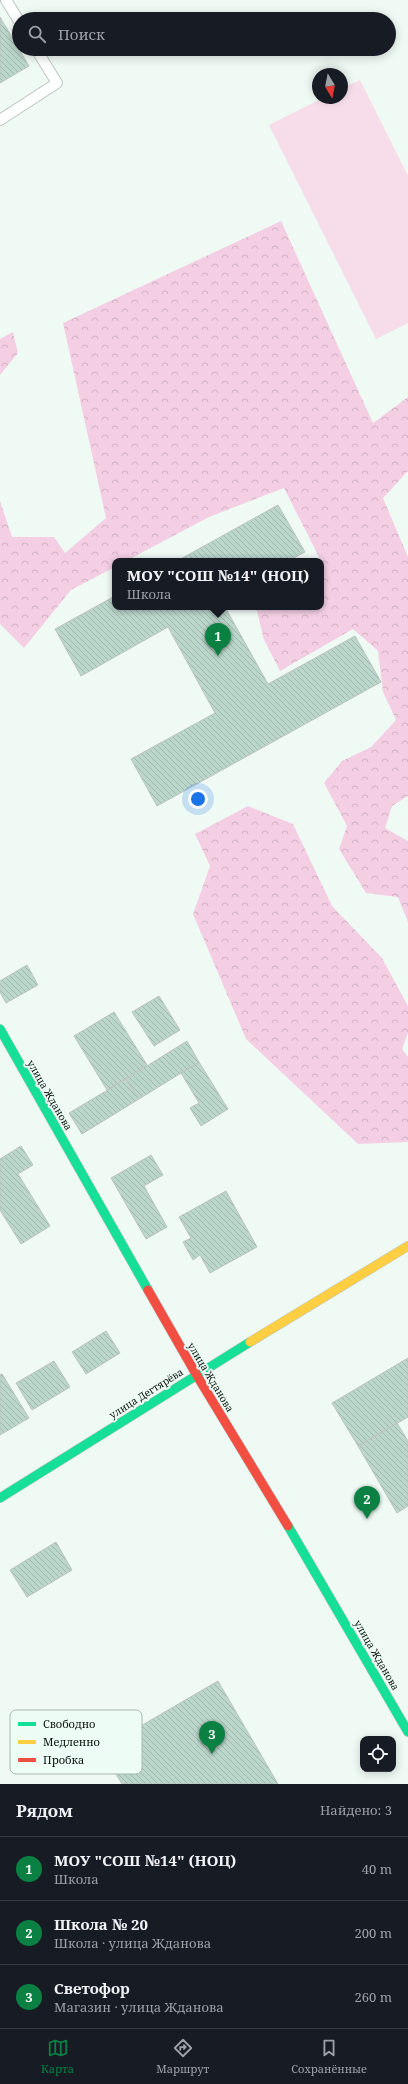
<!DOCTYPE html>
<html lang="ru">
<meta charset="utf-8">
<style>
:root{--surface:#171b24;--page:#20242c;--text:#f1f3f6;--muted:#9ea1a6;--line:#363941;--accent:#0b8043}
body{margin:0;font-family:"Noto Serif",serif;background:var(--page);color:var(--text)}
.controls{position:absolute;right:12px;bottom:12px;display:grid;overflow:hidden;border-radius:8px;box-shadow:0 2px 10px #0003}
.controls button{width:36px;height:36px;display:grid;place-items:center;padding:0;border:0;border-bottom:1px solid var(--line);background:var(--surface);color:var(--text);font:20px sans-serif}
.compass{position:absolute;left:312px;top:68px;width:36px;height:36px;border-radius:50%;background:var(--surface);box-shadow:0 2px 10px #0003;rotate:170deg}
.you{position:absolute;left:198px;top:799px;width:14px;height:14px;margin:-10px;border:3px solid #fff;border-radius:50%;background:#1a73e8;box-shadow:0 0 0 6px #1a73e833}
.badge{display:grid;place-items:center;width:26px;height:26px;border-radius:50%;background:var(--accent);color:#fff;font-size:13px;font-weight:700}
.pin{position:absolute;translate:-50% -33px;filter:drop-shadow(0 1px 2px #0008)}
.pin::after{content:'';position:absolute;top:21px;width:14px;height:12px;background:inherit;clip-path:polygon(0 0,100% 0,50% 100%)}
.popup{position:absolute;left:112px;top:558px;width:212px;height:52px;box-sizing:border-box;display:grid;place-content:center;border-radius:8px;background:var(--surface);filter:drop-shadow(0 1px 3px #0005);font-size:13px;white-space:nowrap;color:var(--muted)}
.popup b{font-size:15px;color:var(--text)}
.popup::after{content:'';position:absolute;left:50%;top:100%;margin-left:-8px;border:8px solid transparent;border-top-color:var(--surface)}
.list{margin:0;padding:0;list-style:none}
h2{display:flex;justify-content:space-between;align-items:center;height:52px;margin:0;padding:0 16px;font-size:17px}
h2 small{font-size:13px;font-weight:400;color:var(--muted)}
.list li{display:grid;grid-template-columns:26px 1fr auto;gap:12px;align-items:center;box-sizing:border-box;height:64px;padding:0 16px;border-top:1px solid var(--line)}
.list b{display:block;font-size:15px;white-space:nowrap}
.list p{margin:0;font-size:13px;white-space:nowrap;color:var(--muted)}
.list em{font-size:13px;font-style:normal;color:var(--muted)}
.icon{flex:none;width:22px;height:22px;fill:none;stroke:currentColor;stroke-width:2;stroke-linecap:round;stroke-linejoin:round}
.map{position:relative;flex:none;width:408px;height:1784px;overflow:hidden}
.search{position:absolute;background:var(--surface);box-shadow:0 2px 10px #0003;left:12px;right:12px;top:12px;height:44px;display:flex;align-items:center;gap:10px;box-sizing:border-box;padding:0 14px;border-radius:22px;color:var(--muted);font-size:15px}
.sheet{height:244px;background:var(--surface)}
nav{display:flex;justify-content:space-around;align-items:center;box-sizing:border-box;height:56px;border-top:1px solid var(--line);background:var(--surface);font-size:11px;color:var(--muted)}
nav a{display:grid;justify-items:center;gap:2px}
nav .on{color:var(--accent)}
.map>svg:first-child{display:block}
</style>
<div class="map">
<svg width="408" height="1784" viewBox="0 0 408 1784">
<defs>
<pattern id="forest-crowns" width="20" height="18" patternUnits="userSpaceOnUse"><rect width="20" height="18" fill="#f4cfe3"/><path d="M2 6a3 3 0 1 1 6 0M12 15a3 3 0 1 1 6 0" fill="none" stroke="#d0b1c2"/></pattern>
<pattern id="building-back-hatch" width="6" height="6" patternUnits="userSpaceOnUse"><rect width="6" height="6" fill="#bbd6cb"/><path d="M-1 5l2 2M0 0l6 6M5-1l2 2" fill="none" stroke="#9fb7ad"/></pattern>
</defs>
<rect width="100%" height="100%" fill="#f0faf5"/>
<!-- forest -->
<path fill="url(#forest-crowns)" d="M281,221L373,423L408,397V471L383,498L408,557V796L392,806L385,828L408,841V922L398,897L366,893L339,849L347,826L324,783L342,761L371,747L396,720L383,692L378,651L353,629L280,671L264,640L256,607H321V561L284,488L209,517L126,561H115V567L71,590L24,648L0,624V501L12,537H54L65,553L106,518L63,323Z
M13,332L18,353L0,375V339Z
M248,806L293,824L332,906L382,958L408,1006V1033L402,1049L408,1057V1142L358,1144L246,1039L193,914L210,866L195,834Z"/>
<!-- pitch -->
<path fill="#f7dcea" d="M360,80L408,176V323L376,339L269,125L323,98H342V88Z"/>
<!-- building -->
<path fill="url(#building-back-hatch)" stroke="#bdc4c0" d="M0,17L29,66L0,83Z
M278,505L305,552L288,561H177Z
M115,596V607H225L268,684L355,636L381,682L157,806L131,759L215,713L168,627L81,676L55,629Z
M27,965L38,985L6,1003L0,992V981Z
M159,996L180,1030L154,1046L132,1012Z
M114,1012L147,1065L107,1090L74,1036Z
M187,1041L199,1062L139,1099L126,1079Z
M199,1062L228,1109L201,1126L190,1108L199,1103L181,1073Z
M126,1079L139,1099L82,1134L69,1113Z
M21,1146L33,1165L18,1174L50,1226L21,1244L0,1210V1159Z
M151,1155L163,1175L144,1186L167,1227L146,1239L111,1178Z
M226,1191L257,1247L210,1273L200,1255L193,1260L183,1242L191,1238L179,1217Z
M106,1331L120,1353L86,1374L72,1352Z
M408,1358V1417L358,1446L332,1403Z
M54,1361L70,1387L32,1410L16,1383Z
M2,1374L29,1418L0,1435V1375Z
M397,1423L408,1441V1506L397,1513L358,1446Z
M56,1542L72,1570L27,1597L10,1570Z
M218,1681L278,1784H122L101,1749Z"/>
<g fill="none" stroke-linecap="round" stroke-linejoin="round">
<!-- lane casing -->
<g stroke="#bec5c2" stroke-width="12">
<path id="lane" d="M6,0L19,21
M0,120L57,83L36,49"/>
</g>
<!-- fast casing -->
<g stroke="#bec5c2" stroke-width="10">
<path id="fast" d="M0,1029L148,1290
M0,1498L250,1342
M288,1526L408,1732"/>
</g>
<!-- slow casing -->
<g stroke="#bec5c2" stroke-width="10">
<path id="slow" d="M250,1342L408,1246"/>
</g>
<!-- jam casing -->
<g stroke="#bec5c2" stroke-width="10">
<path id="jam" d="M148,1290L196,1374L288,1526"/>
</g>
<!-- lane -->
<use href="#lane" stroke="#fdfefe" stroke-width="10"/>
<!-- fast -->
<use href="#fast" stroke="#16e098" stroke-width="9"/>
<!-- slow -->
<use href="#slow" stroke="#ffcf43" stroke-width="9"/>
<!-- jam -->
<use href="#jam" stroke="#f24e42" stroke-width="9"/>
</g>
<g text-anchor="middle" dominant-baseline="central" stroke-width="4" stroke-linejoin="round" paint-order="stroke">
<!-- street labels -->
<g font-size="10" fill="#0b110e" stroke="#edfdf5">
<text transform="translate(50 1095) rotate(60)">улица Жданова</text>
<text transform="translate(211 1377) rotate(59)">улица Жданова</text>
<text transform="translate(146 1393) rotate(-32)">улица Дегтярёва</text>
<text transform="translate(377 1655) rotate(60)">улица Жданова</text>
</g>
</g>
<!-- legend -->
<rect x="10" y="1710" width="132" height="64" rx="6" fill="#edfdf5" stroke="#a9b6b0" stroke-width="1"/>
<rect x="18" y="1722" width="18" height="4" fill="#16e098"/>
<rect x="18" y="1740" width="18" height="4" fill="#ffcf43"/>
<rect x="18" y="1758" width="18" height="4" fill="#f24e42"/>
<g font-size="11" fill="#0b110e">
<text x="43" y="1728">Свободно</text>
<text x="43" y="1746">Медленно</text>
<text x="43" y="1764">Пробка</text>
</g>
</svg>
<div class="controls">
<button><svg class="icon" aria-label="locate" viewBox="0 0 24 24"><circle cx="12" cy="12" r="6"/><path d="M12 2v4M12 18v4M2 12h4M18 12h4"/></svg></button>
</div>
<svg class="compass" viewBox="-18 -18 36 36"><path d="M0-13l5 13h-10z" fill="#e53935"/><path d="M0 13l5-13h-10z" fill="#9ea1a6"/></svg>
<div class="you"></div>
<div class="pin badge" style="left:218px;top:656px">1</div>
<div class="popup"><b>МОУ &quot;СОШ №14&quot; (НОЦ)</b>Школа</div>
<div class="pin badge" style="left:367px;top:1519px">2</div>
<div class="pin badge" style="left:212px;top:1754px">3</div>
<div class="search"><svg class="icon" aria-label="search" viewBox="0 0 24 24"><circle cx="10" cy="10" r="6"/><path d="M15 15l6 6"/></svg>Поиск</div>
</div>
<section class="sheet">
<h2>Рядом<small>Найдено: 3</small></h2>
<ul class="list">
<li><span class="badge">1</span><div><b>МОУ &quot;СОШ №14&quot; (НОЦ)</b><p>Школа</p></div><em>40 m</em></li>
<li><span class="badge">2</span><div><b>Школа № 20</b><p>Школа · улица Жданова</p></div><em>200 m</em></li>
<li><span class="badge">3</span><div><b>Светофор</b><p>Магазин · улица Жданова</p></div><em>260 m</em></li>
</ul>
</section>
<nav>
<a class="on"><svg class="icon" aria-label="map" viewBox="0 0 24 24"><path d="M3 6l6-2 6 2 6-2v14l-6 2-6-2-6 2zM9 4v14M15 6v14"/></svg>Карта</a>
<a><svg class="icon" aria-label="directions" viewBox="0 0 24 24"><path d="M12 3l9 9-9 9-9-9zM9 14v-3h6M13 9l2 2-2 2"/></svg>Маршрут</a>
<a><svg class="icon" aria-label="saved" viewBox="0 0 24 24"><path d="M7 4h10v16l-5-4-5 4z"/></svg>Сохранённые</a>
</nav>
